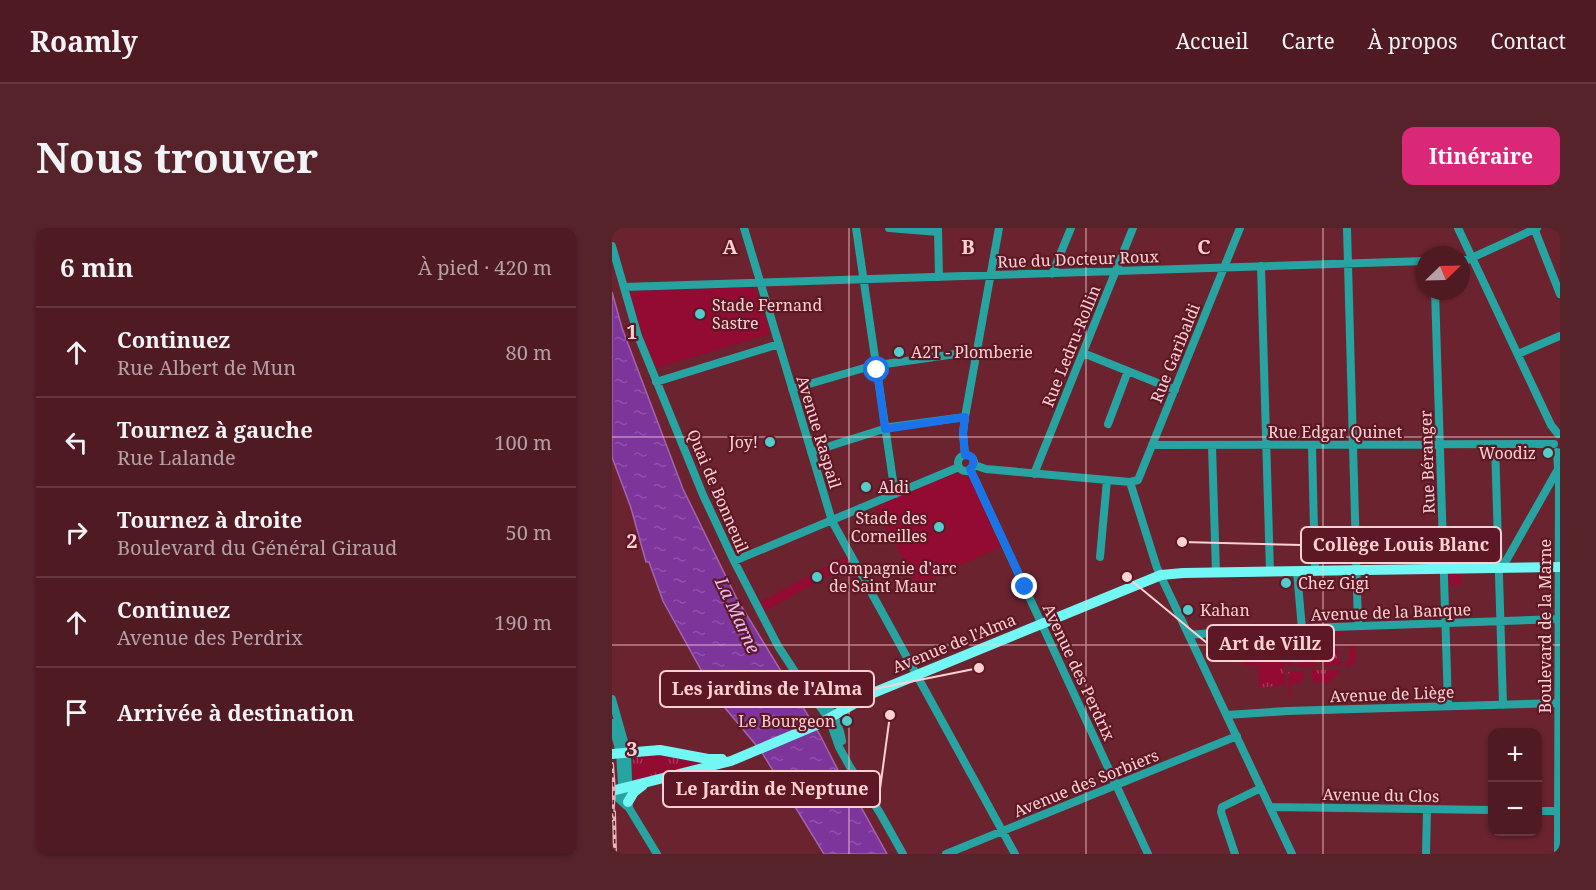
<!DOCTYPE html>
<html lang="fr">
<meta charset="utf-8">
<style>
:root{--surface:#501a23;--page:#56232b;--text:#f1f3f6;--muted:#b4a1a6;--line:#673841;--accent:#db2777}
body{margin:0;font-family:"Noto Serif",serif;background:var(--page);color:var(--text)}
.controls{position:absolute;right:18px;bottom:18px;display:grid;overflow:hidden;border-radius:12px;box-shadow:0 2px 4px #0004}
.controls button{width:54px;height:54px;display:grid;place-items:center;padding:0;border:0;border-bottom:2px solid var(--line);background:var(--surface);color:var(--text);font:30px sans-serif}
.compass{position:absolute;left:804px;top:18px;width:54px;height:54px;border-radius:50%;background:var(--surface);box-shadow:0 2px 4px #0004;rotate:67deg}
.stop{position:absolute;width:18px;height:18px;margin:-14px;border:4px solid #1a73e8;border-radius:50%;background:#fff}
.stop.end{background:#1a73e8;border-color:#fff;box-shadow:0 2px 6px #0008}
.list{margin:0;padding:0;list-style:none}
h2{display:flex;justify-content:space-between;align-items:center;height:78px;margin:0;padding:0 24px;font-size:26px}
h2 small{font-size:20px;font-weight:400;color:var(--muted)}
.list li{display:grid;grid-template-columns:39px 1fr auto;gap:18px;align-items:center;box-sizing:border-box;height:90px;padding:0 24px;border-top:2px solid var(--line)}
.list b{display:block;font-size:22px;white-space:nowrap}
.list p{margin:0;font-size:20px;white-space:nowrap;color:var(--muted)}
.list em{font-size:20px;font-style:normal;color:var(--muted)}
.icon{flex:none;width:33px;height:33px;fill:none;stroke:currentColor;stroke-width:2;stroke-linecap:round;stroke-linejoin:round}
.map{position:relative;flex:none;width:948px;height:626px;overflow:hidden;border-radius:12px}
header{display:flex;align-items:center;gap:36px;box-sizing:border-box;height:84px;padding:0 30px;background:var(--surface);border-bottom:2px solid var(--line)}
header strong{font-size:28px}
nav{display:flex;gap:33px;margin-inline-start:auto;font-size:21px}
.intro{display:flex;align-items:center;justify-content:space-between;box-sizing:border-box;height:144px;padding:0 36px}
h1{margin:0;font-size:42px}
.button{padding:15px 27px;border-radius:12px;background:var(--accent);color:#fff;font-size:21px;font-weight:700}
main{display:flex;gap:36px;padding:0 36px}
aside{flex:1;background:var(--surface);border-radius:12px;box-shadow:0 2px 4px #0004}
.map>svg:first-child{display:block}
</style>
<header>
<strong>Roamly</strong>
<nav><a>Accueil</a><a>Carte</a><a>À propos</a><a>Contact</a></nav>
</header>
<div class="intro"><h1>Nous trouver</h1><a class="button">Itinéraire</a></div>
<main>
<aside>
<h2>6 min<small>À pied · 420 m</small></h2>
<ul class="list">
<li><svg class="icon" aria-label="ahead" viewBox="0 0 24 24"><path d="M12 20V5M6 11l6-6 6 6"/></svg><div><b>Continuez</b><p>Rue Albert de Mun</p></div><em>80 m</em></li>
<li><svg class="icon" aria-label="left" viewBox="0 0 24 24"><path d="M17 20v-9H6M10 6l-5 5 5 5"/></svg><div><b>Tournez à gauche</b><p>Rue Lalande</p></div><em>100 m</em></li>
<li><svg class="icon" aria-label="right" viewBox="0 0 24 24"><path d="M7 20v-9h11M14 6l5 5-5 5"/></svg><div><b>Tournez à droite</b><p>Boulevard du Général Giraud</p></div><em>50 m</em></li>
<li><svg class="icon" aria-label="ahead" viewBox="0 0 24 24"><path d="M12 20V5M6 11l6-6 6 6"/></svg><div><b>Continuez</b><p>Avenue des Perdrix</p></div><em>190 m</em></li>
<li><svg class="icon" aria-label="arrive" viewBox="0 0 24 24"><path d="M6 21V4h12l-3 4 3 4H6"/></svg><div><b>Arrivée à destination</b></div></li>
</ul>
</aside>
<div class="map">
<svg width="948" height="626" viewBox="0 0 948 626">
<defs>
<pattern id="grass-tufts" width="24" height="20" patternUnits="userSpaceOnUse" patternTransform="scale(1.5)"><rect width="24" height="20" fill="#930a32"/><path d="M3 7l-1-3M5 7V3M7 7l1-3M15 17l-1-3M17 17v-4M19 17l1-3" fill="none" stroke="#a93858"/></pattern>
<pattern id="water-ripples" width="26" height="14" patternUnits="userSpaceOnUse" patternTransform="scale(1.5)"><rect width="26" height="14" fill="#7d359c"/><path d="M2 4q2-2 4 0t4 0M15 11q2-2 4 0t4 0" fill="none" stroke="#9051a9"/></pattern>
</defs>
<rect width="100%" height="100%" fill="#6a232f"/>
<!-- grass -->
<path fill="url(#grass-tufts)" d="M735,404L731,407L677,409V433L682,438H675L674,406Z
M671,406L673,457L647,460L646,437L632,438L631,408Z
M743,417L744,432L737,439L733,436L737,430V418Z
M725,418L727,434H730L729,437L710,438L709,435H712L713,419Z
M701,419L703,435H706L705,438L686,439L685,436H688L689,420Z
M699,442H725L728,444L715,457L713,455L701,454Z
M692,443V449L690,450L689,455L679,456V467L684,468L677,469L676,444Z
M44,525L98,535L20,554L22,547L20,540L21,530L26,527Z"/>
<!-- green -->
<path fill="#930a32" d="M143,59L158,106L44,140L30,106L17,66L20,64Z
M342,244L359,251L389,319L305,357L263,279Z
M234,328L238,336L153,383L148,374Z
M836,344H849V357H837Z"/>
<!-- water -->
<path fill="url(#water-ripples)" stroke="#a464ad" stroke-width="1.5" d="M0,64L10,100L71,261L125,371L208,507L230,550L245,572L275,626H212L149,523L104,469L51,373L37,334H34L19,280L0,229Z"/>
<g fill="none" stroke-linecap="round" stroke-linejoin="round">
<!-- minor -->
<path stroke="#27a3a1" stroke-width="8" d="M132,0L220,293L403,626
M244,0L283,266
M277,0L326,4
M326,0L327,49
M735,0L746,398
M846,0L939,197L946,206
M922,0L948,66
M0,18L26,108L91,267L122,333L166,418L189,453L217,491L227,519L238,539L268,585L291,626
M849,32H855L925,0
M649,38L658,344
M440,46L459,0
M12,59L813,33
M823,63L836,477
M471,125L563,162
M906,126L948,108
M44,154L167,116
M180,161L259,138L365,123
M496,196L516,143
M540,217L942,216
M883,217L891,477
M600,218L604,345
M700,218L703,343
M199,224L278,199L353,189
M945,224L947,256L946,626
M353,227L351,205L353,189L387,0
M346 235a8 8 0 1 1 16 0a8 8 0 1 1-16 0Z
M362,237L374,241L518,254L526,252L628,0
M358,241L536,626
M422,246L521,0
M518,254L545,340L680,626
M488,329L495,252
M122,333L347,239
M887,340L894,333L945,243
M685,344L690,401
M577,407L634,402L947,391
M203,468C219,478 227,495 230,513
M0,471L15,524L17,580
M615,487L675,483L947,475
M0,495L8,525L11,573
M0,565L17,580L45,626
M658,579L880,582
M926,583H948
M334,626L625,508
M623,626L609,584L610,579L649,560
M814,626L815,581"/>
<!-- major -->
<path stroke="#73f7f5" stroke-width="10" d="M0,526L48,522L96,531H110
M0,563L119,533L207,496L261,465L549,347L571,345L948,339
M16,574L22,564L31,557"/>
<!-- rail casing -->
<g stroke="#e6b5ba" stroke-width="4">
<path id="rail" d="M0,536L2,563L0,592
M2,584L3,626"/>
</g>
<!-- rail -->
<use href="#rail" stroke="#5e1825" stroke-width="1.5" stroke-dasharray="4.5" stroke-linecap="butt"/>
</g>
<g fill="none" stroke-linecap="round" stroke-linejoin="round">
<!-- route -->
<path stroke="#1a73e8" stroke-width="8" d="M265,142L273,201L353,189L351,205L353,227C362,227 364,235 358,241L413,359"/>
</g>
<!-- grid -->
<path fill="none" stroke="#fed1d4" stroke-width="1.5" stroke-opacity="0.55" d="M237,0V626M474,0V626M711,0V626M0,209H948M0,417H948"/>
<!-- markers -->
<g fill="#53cdcb" stroke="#5e1825" stroke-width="2">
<circle cx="88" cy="86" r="6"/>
<circle cx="287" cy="124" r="6"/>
<circle cx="158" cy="214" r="6"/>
<circle cx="936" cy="225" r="6"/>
<circle cx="254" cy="259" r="6"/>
<circle cx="327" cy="299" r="6"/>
<circle cx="205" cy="349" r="6"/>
<circle cx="674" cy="355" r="6"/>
<circle cx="576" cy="382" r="6"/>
<circle cx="235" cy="493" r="6"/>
</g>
<g text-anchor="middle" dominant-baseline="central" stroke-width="4.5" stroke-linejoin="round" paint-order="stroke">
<!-- street labels -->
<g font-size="16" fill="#fed1d4" stroke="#5e1825">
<text transform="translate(466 31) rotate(-2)">Rue du Docteur Roux</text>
<text transform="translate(459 118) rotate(-68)">Rue Ledru-Rollin</text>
<text transform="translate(563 125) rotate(-68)">Rue Garibaldi</text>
<text transform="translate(207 204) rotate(73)">Avenue Raspail</text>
<text x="723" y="204">Rue Edgar Quinet</text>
<text transform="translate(815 234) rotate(-92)">Rue Béranger</text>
<text transform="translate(106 263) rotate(67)">Quai de Bonneuil</text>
<text transform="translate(779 384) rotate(-2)">Avenue de la Banque</text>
<text transform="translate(933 398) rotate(-90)">Boulevard de la Marne</text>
<text transform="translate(342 415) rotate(-22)">Avenue de l'Alma</text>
<text transform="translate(467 444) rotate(65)">Avenue des Perdrix</text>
<text transform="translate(780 466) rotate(-2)">Avenue de Liège</text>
<text transform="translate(474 555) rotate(-22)">Avenue des Sorbiers</text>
<text transform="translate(769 567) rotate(1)">Avenue du Clos</text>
</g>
<!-- poi labels -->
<g font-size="16" fill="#fed1d4" stroke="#5e1825" text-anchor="start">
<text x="100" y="77">Stade Fernand<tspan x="100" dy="18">Sastre</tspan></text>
<text x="299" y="124">A2T - Plomberie</text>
<text x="146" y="214" text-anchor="end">Joy!</text>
<text x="924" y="225" text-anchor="end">Woodiz</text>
<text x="266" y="259">Aldi</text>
<text x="315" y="290" text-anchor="end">Stade des<tspan x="315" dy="18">Corneilles</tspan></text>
<text x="217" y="340">Compagnie d'arc<tspan x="217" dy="18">de Saint Maur</tspan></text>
<text x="686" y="355">Chez Gigi</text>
<text x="588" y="382">Kahan</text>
<text x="223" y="493" text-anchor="end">Le Bourgeon</text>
</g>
<!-- water labels -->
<g font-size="18" font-style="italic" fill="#e3c1f5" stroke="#5e1825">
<text transform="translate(126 387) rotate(65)">La Marne</text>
</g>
</g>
<g font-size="20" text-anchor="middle" font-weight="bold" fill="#fed1d4" stroke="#5e1825" stroke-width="4.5" stroke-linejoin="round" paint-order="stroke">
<text x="118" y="26">A</text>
<text x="356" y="26">B</text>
<text x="592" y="26">C</text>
<text x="20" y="111">1</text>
<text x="20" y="320">2</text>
<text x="20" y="528">3</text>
</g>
<!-- callouts -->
<path fill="none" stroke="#fed1d4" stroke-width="2" d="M570 314L689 317M515 349L595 415M367 440L262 461M278 487L268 561"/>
<g fill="#fed1d4" stroke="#5e1825" stroke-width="2">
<circle cx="570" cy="314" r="6"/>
<circle cx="515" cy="349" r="6"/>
<circle cx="367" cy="440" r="6"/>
<circle cx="278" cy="487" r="6"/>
</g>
<g fill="#5e1825" stroke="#fed1d4" stroke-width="2">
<rect x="689" y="299" width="200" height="36" rx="6"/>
<rect x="595" y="397" width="127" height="36" rx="6"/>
<rect x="48" y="443" width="214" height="36" rx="6"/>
<rect x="51" y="543" width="217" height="36" rx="6"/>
</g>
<g font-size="18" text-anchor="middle" font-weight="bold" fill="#fed1d4">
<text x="789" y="323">Collège Louis Blanc</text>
<text x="658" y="422">Art de Villz</text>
<text x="155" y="467">Les jardins de l'Alma</text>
<text x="160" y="567">Le Jardin de Neptune</text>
</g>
</svg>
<div class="controls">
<button>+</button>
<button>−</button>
</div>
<svg class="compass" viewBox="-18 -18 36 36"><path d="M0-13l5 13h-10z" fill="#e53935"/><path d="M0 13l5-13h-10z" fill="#b4a1a6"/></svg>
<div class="stop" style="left:265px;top:142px"></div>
<div class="stop end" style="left:413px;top:359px"></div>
</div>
</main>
